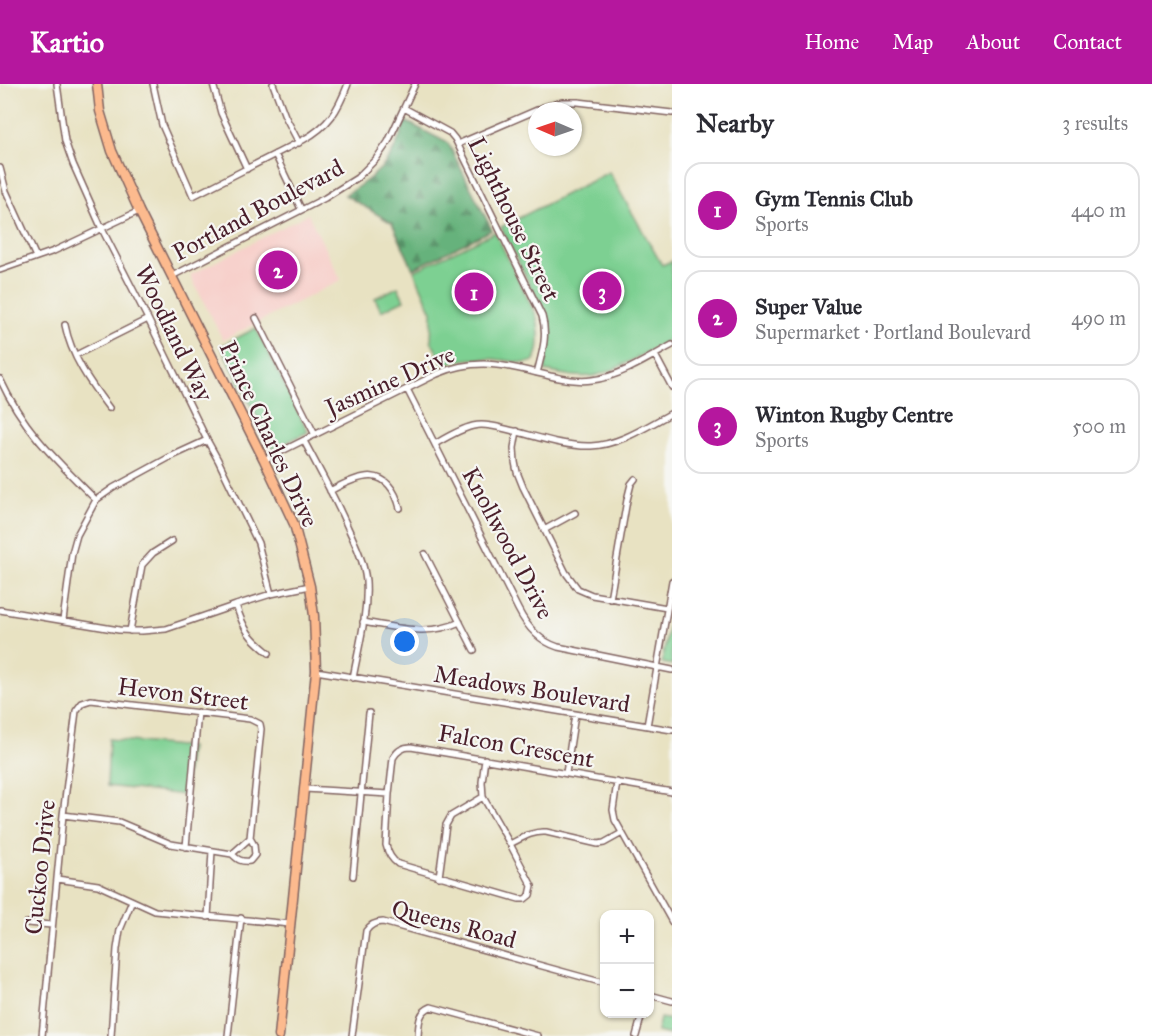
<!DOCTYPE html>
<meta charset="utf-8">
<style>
:root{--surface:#fff;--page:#f7f7f7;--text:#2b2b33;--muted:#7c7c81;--line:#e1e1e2;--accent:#b5179e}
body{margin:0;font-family:"IM FELL Great Primer",serif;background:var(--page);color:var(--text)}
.controls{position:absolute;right:18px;bottom:18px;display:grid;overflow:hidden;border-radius:12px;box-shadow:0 2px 4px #0004}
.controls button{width:54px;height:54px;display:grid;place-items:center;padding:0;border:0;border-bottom:2px solid var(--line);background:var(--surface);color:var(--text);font:30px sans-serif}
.compass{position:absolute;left:528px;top:18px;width:54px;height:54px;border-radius:50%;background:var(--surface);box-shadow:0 2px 4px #0004;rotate:272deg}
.you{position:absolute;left:405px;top:558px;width:21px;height:21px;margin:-15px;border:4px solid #fff;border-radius:50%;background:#1a73e8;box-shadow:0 0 0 9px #1a73e833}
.badge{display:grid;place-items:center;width:39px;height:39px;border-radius:50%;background:var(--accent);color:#fff;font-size:20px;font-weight:700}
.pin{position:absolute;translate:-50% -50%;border:3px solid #fff;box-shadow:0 2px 6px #0006}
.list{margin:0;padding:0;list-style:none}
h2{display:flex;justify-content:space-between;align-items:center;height:78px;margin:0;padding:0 24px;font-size:26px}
h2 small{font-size:20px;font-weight:400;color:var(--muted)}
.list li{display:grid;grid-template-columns:39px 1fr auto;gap:18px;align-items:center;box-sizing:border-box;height:96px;margin:0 12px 12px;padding:0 12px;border:2px solid var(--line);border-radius:18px}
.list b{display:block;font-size:22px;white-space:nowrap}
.list p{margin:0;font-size:20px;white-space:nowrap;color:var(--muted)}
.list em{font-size:20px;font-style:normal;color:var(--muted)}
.map{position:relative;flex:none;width:672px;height:952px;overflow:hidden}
header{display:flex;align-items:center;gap:36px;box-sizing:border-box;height:84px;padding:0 30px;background:var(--accent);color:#fff}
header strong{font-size:28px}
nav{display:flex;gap:33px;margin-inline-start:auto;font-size:21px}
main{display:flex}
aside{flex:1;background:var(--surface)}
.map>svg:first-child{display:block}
</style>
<header>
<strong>Kartio</strong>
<nav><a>Home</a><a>Map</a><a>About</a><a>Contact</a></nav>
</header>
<main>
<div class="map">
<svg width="672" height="952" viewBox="0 0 672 952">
<defs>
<pattern id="forest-firs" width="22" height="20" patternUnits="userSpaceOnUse" patternTransform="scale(1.5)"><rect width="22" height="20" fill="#66b27c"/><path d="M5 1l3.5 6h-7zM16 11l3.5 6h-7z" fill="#569066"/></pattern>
</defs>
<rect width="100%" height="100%" fill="#f6f6f2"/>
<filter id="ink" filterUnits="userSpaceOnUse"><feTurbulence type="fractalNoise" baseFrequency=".0167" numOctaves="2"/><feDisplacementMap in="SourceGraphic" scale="12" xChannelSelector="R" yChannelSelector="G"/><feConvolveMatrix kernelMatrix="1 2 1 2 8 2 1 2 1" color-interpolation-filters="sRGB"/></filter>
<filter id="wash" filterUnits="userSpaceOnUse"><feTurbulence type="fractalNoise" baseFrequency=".008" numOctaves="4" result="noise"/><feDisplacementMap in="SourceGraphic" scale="24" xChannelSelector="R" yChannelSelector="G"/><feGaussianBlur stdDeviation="1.35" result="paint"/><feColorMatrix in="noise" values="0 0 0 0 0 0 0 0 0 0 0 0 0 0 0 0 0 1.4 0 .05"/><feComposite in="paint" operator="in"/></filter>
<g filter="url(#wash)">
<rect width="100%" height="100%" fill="#e8e2c2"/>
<!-- built -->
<path fill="#f7d0cb" d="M308,130L341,196L223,256L190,191Z"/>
<!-- green -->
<path fill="#7dd092" stroke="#64785e" stroke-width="1.5" d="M609,88L662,181L672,177V254C651,265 614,289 592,292C576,294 560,290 545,287L549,253L545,232L501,143Z
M495,148L536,231C539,241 542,269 533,277C527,281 516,278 510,277C487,273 465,273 444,281L431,257L432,228L414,187Z
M398,203L404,216L381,227L375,214Z
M256,244L308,348L273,365L221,262Z
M672,520V581L662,579Z
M109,655L190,663L184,711L107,702Z
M660,934L672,936V951L657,948Z"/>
<!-- forest -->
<path fill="url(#forest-firs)" stroke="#586854" stroke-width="1.5" d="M405,37L448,59L492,146L413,185L392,139L345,111C379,90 394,77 405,37Z"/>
</g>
<g filter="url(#ink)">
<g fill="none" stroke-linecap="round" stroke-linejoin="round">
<!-- minor casing -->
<g stroke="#816360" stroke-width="8">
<path id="minor" d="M57,0L65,57L73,80L102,145L148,235L207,356L218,376L258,459L271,510
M153,0L162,41L193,112L303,56C329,42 338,26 348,0
M213,0L221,29L247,85
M273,0L285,32L299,59
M404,24L450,49L455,55L460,65L542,232C548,252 542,269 537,289
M458,60L544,23L562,18H578L672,29
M275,70L301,125
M0,84L6,107L36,173
M0,186L54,167L139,127
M172,192L325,114L357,94L376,75L388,58L415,0
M256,234L315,351
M65,241C71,272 90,299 109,324
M76,271L148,235
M655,271L672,303
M0,295C24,347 56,376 96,416
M407,305L518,525C527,543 539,557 558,563L672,586
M517,347L514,364L515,378L517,388L523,403L566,489L578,505L592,511L667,524
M304,357C319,385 335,414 348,444C356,461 364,478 366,497C368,529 359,562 353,594
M435,360C447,353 460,345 473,342C486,339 501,344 514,347C538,353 567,363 591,362C620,361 647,342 672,329
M264,376L437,290C479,272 508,282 550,292C564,295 578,298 592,296C619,293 649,274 672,261
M330,407C361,390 388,380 400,424
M544,446L575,429
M425,470L474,566
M610,515L627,416L631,400L635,395
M236,521C244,546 249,553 269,569
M0,526L119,546L142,547L166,545L236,521L271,510L310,502
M63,536L72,469L77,451L96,416L113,404L170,373L207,356
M363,538C396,543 428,553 460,538
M130,547L142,481L153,469L172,457
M316,587L672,646
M647,642L672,497
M485,675L482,698L483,713L510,760L532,802L530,811L525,815H519L398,780C391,775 388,770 386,761L389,710L393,674C397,667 402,663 411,663L672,708
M566,689L575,631
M617,698L613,726L615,736L672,838
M305,705L389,710
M63,731L119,738L171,760L232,770L250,754
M510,760C522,754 532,747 546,748L598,760L604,759L622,749
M186,763L198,628
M353,792L369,629
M439,793L446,741L451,732L483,713
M57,795L98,801L155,827L290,840
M208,833L212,767
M27,839L52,841
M650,911L672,917
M42,952L63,731L76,627L82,619L91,616L250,635L260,640L261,645L250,754L254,761L255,771L250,777C241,778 238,776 232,770
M111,952L117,865L120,846L132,817
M228,952L241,834
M352,952L366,847C370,841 375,838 383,838L604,899
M418,952C419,940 418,928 431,923L538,952
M636,952L642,930"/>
</g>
<!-- highway casing -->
<g stroke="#816360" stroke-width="11">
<path id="highway" d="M97,0L100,27L112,67L139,127L264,376L294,440L310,502L314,532L316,587L279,952"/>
</g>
<!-- minor -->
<use href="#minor" stroke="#fff" stroke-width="5"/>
<!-- highway -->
<use href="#highway" stroke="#fcba8e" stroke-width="8"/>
</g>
</g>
<g text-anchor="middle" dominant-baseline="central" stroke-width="4.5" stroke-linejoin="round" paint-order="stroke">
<!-- street labels -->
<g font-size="24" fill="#4a1f2b" stroke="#f6f6f2">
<text transform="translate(258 126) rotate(-28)">Portland Boulevard</text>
<text transform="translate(514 135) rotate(64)">Lighthouse Street</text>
<text transform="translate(174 249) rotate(64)">Woodland Way</text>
<text transform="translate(390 297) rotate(-24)">Jasmine Drive</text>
<text transform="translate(269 350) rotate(65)">Prince Charles Drive</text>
<text transform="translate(508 459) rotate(62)">Knollwood Drive</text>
<text transform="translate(532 605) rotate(9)">Meadows Boulevard</text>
<text transform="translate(183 610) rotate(7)">Hevon Street</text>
<text transform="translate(516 662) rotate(10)">Falcon Crescent</text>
<text transform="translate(40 783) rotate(-84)">Cuckoo Drive</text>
<text transform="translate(454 840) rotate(15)">Queens Road</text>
</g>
</g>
</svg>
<div class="controls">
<button>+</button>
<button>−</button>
</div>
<svg class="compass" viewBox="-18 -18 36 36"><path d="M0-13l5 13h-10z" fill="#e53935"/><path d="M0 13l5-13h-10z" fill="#7c7c81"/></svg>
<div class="you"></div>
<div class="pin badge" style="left:474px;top:208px">1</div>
<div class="pin badge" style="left:278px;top:186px">2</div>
<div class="pin badge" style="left:602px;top:207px">3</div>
</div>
<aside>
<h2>Nearby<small>3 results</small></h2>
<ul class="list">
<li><span class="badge">1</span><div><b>Gym Tennis Club</b><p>Sports</p></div><em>440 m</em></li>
<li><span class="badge">2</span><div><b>Super Value</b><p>Supermarket · Portland Boulevard</p></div><em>490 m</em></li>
<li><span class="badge">3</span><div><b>Winton Rugby Centre</b><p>Sports</p></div><em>500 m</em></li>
</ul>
</aside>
</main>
